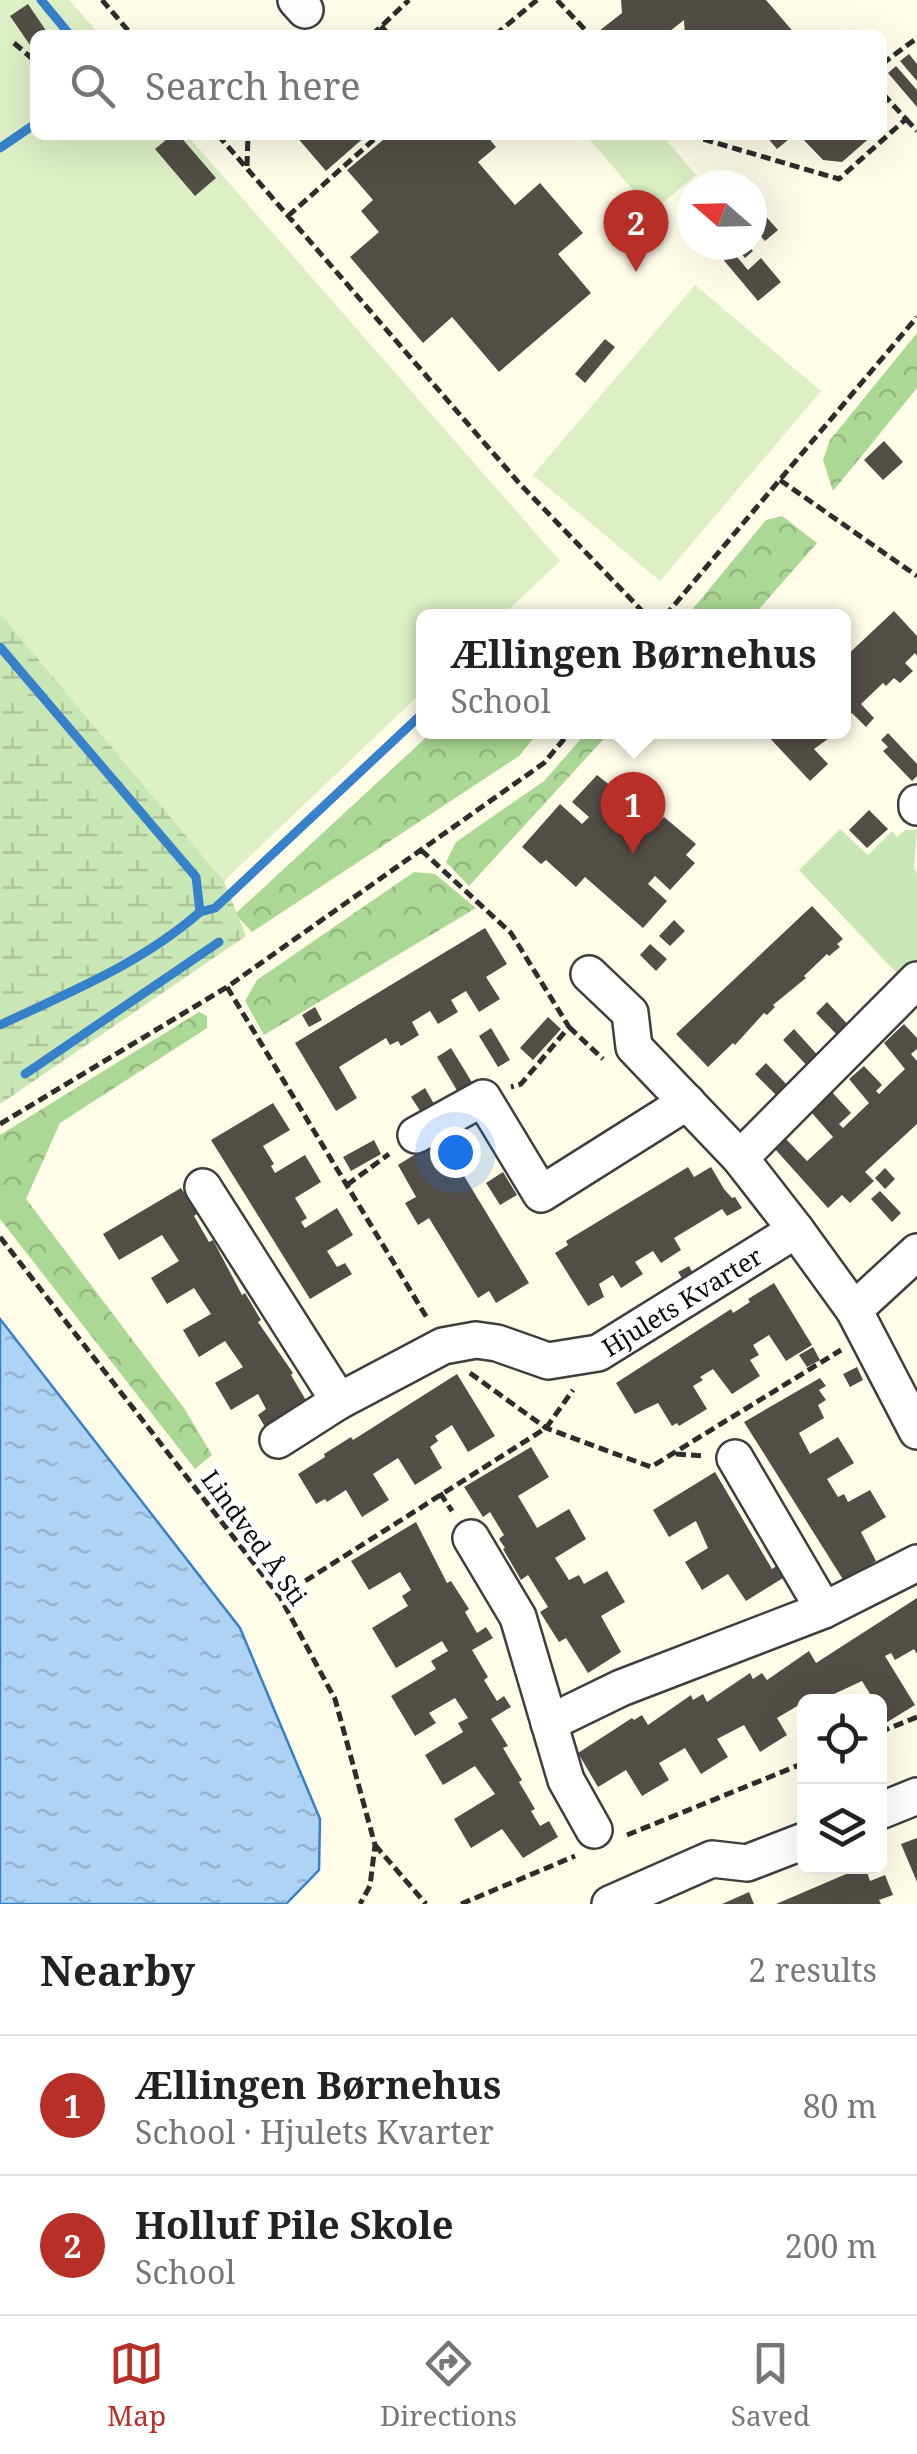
<!DOCTYPE html>
<meta charset="utf-8">
<style>
:root{--surface:#fff;--page:#f2f2f2;--text:#222;--muted:#767676;--line:#e0e0e0;--accent:#b72f26}
body{margin:0;font-family:"Noto Serif",serif;background:var(--page);color:var(--text)}
.controls{position:absolute;right:30px;bottom:30px;display:grid;overflow:hidden;border-radius:15px;box-shadow:0 10px 40px #0002}
.controls button{width:90px;height:90px;display:grid;place-items:center;padding:0;border:0;border-bottom:2px solid var(--line);background:var(--surface);color:var(--text);font:50px sans-serif}
.compass{position:absolute;left:677px;top:170px;width:90px;height:90px;border-radius:50%;background:var(--surface);box-shadow:0 10px 40px #0002;rotate:290deg}
.you{position:absolute;left:455px;top:1152px;width:35px;height:35px;margin:-25px;border:8px solid #fff;border-radius:50%;background:#1a73e8;box-shadow:0 0 0 15px #1a73e833}
.badge{display:grid;place-items:center;width:65px;height:65px;border-radius:50%;background:var(--accent);color:#fff;font-size:32px;font-weight:700}
.pin{position:absolute;translate:-50% -82px;filter:drop-shadow(0 2px 5px #0008)}
.pin::after{content:'';position:absolute;top:52px;width:35px;height:30px;background:inherit;clip-path:polygon(0 0,100% 0,50% 100%)}
.popup{position:absolute;left:416px;top:609px;width:435px;height:130px;box-sizing:border-box;display:grid;place-content:center;border-radius:15px;background:var(--surface);filter:drop-shadow(0 2px 8px #0005);font-size:32px;white-space:nowrap;color:var(--muted)}
.popup b{font-size:38px;color:var(--text)}
.popup::after{content:'';position:absolute;left:50%;top:100%;margin-left:-20px;border:20px solid transparent;border-top-color:var(--surface)}
.list{margin:0;padding:0;list-style:none}
h2{display:flex;justify-content:space-between;align-items:center;height:130px;margin:0;padding:0 40px;font-size:42px}
h2 small{font-size:32px;font-weight:400;color:var(--muted)}
.list li{display:grid;grid-template-columns:65px 1fr auto;gap:30px;align-items:center;box-sizing:border-box;height:140px;padding:0 40px;border-top:2px solid var(--line)}
.list b{display:block;font-size:38px;white-space:nowrap}
.list p{margin:0;font-size:32px;white-space:nowrap;color:var(--muted)}
.list em{font-size:32px;font-style:normal;color:var(--muted)}
.icon{flex:none;width:55px;height:55px;fill:none;stroke:currentColor;stroke-width:2;stroke-linecap:round;stroke-linejoin:round}
.map{position:relative;flex:none;width:917px;height:1904px;overflow:hidden}
.search{position:absolute;background:var(--surface);box-shadow:0 10px 40px #0002;left:30px;right:30px;top:30px;height:110px;display:flex;align-items:center;gap:25px;box-sizing:border-box;padding:0 35px;border-radius:15px;color:var(--muted);font-size:38px}
.sheet{height:410px;background:var(--surface)}
nav{display:flex;justify-content:space-around;align-items:center;box-sizing:border-box;height:140px;border-top:2px solid var(--line);background:var(--surface);font-size:28px;color:var(--muted)}
nav a{display:grid;justify-items:center;gap:5px}
nav .on{color:var(--accent)}
.map>svg:first-child{display:block}
</style>
<div class="map">
<svg width="917" height="1904" viewBox="0 0 917 1904">
<defs>
<pattern id="forest-crowns" width="20" height="18" patternUnits="userSpaceOnUse" patternTransform="scale(2.5)"><rect width="20" height="18" fill="#abd894"/><path d="M2 6a3 3 0 1 1 6 0M12 15a3 3 0 1 1 6 0" fill="none" stroke="#92b87e"/></pattern>
<pattern id="wetland-marsh" width="20" height="14" patternUnits="userSpaceOnUse" patternTransform="scale(2.5)"><rect width="20" height="14" fill="#c9e7b4"/><path d="M1 5h8M5 5V1M11 12h8M15 12V8" fill="none" stroke="#abc599"/></pattern>
<pattern id="water-ripples" width="26" height="14" patternUnits="userSpaceOnUse" patternTransform="scale(2.5)"><rect width="26" height="14" fill="#afd3f5"/><path d="M2 4q2-2 4 0t4 0M15 11q2-2 4 0t4 0" fill="none" stroke="#95b4d1"/></pattern>
</defs>
<rect width="100%" height="100%" fill="#fffde8"/>
<!-- green -->
<path fill="#c9e7b4" d="M840,829L868,855L892,831L897,837L905,830H917L914,869L917,873V969L904,981L799,870Z"/>
<!-- forest -->
<path fill="url(#forest-crowns)" d="M917,333V388L833,491L823,460L830,440Z
M782,516L817,543L753,616H687L766,520Z
M432,732H539L519,756L252,932L235,914Z
M587,732H610L469,886L446,862L456,842L544,781Z
M414,872L435,874L476,908L264,1035L245,1001L257,980Z
M199,1012L207,1016V1028L60,1123L26,1199L184,1408L212,1455L195,1469L0,1219V1135Z"/>
<!-- wetland -->
<path fill="url(#wetland-marsh)" d="M0,613L224,881L246,936L0,1104Z"/>
<!-- pitch -->
<path fill="#dcefc5" d="M0,0H69L100,35H35V135H187L560,561L502,616H423V691L224,881L0,613Z
M594,135H662L696,175L652,212L589,139Z
M695,285L821,391L660,581L533,475Z"/>
<!-- water -->
<path fill="url(#water-ripples)" stroke="#3780ca" stroke-width="2.5" d="M0,1319L240,1628L320,1819L319,1870L286,1904H0Z"/>
<g fill="none" stroke-linecap="round" stroke-linejoin="round">
<!-- stream -->
<path stroke="#3780ca" stroke-width="9" d="M41,0L70,35
M0,148L35,124
M0,647L196,877L200,912C142,963 70,992 0,1025
M200,912L215,908L423,713
M25,1074L219,942"/>
</g>
<!-- building -->
<path fill="#534d47" d="M621,0H766L796,35H685L684,20L665,35H602L599,31L622,13Z
M28,4L49,35H35V46L32,48L10,16Z
M909,54L917,64V81L900,61Z
M896,66L917,90V107L888,73Z
M172,135H179L216,178L195,196L155,149Z
M295,135H367L326,171Z
M389,135H486L496,147L478,162L515,205L540,183L583,233L558,254L591,293L499,372L452,317L423,343L350,257L379,232L361,211L373,200L347,170Z
M765,135H794L777,149Z
M799,135H873L842,162L823,160Z
M761,211L778,230L765,241L752,227V218Z
M711,245H727L748,270L761,258L781,282L758,301Z
M734,245H748L753,251L745,258Z
M605,339L615,347L585,383L575,374Z
M884,441L903,462L883,480L864,460Z
M894,611L917,636V656L915,653L905,663L913,671L900,683L894,678L886,686L883,683L861,704L874,718L866,727L852,713L843,722V659Z
M767,732H833L830,734L832,736L814,749L828,764L810,781L765,733Z
M888,733L917,764V776L912,781L883,751L888,747L881,740Z
M597,775L611,786L619,776L650,804L641,814L655,827L664,817L696,844L686,855L695,863L670,890L655,876L648,884L667,901L643,928L585,877L576,887L546,860L541,864L522,847L560,804L582,824L589,817L572,802Z
M869,810L888,829L867,848L849,830Z
M812,906L843,939L837,944L840,947L829,956L827,954L804,976L806,978L773,1005L775,1007L767,1015L764,1013L735,1045L733,1043L708,1067L676,1034Z
M674,920L685,931L670,946L659,936Z
M485,928L507,964L486,977L500,999L479,1012L466,991L451,1000L458,1012L438,1024L430,1011L412,1022L419,1035L401,1046L398,1041L390,1045L386,1038L339,1067L357,1098L336,1111L295,1043Z
M650,944L667,959L656,971L640,955Z
M827,1002L853,1030L842,1040L816,1013Z
M315,1007L322,1020L309,1027L302,1015Z
M548,1017L561,1029L533,1060L520,1048Z
M904,1024L917,1038V1049L911,1054L917,1061V1124L865,1172L874,1181L850,1203L842,1195L828,1208L775,1149L786,1139L807,1161L833,1137L811,1112L832,1092L851,1113L839,1124L843,1128L869,1103L849,1079L864,1066L882,1085L876,1091L879,1094L905,1069L884,1043Z
M491,1028L510,1060L498,1067L479,1036Z
M794,1029L822,1060L811,1070L783,1040Z
M451,1048L473,1084L458,1092L437,1057Z
M766,1063L791,1089L780,1099L755,1074Z
M425,1088L434,1104L421,1112L411,1097Z
M273,1103L290,1130L263,1146L274,1164L271,1166L275,1173L305,1155L321,1182L295,1198L307,1218L301,1222L305,1228L337,1208L353,1235L327,1251L337,1267L345,1263L352,1274L310,1299L211,1140Z
M441,1138L529,1283L496,1303L489,1291L478,1298L429,1218L418,1225L405,1203L416,1197L398,1165Z
M374,1140L381,1154L351,1171L343,1157Z
M688,1167L694,1177L711,1167L724,1189L732,1198L735,1197L742,1208L727,1216L722,1209L674,1238L681,1250L661,1263L653,1251L635,1262L643,1274L621,1288L613,1275L599,1284L604,1297L588,1306L555,1253L568,1245L566,1241Z
M885,1168L895,1179L885,1189L875,1178Z
M503,1172L517,1195L500,1205L486,1183Z
M181,1188L197,1214L194,1216L209,1242L213,1240L242,1295L245,1293L261,1320L258,1322L293,1373L291,1375L307,1402L265,1427L258,1415L266,1409L258,1394L231,1410L215,1383L243,1367L225,1341L199,1357L183,1330L211,1314L194,1288L167,1304L151,1278L179,1261L162,1235L119,1260L103,1234Z
M880,1191L901,1213L892,1222L871,1199Z
M689,1266L694,1275L683,1280L678,1272Z
M774,1283L812,1345L786,1361L769,1335L753,1345L759,1355L750,1360L760,1376L732,1394L713,1369L700,1377L703,1380L693,1386L707,1409L679,1426L677,1423L672,1426L658,1403L635,1414L616,1383L731,1309L733,1313L750,1302L748,1299Z
M813,1347L820,1360L807,1367L799,1355Z
M857,1367L863,1380L850,1387L843,1374Z
M457,1374L495,1436L468,1452L452,1425L435,1436L438,1441L430,1447L442,1468L415,1485L398,1458L373,1474L389,1500L362,1517L346,1490L327,1502L325,1499L316,1504L298,1474L325,1457L324,1454L351,1437L353,1440Z
M820,1378L826,1386L819,1390L826,1400L818,1405L824,1418L799,1433L810,1454L838,1437L854,1463L827,1479L838,1497L844,1494L848,1502L870,1490L886,1517L861,1532L876,1561L844,1581L744,1422Z
M531,1447L549,1477L518,1496L537,1528L569,1509L586,1539L555,1558L569,1580L579,1575L584,1584L607,1571L625,1602L601,1616L621,1652L588,1673L566,1638L559,1642L540,1612L548,1607L528,1575L521,1580L503,1549L505,1548L499,1539L504,1535L490,1512L483,1517L464,1487Z
M715,1472L772,1569L781,1563L788,1575L746,1601L728,1574L702,1590L685,1562L708,1548L696,1521L669,1537L653,1510Z
M416,1522L447,1583L451,1581L469,1609L465,1612L477,1633L486,1627L493,1638L472,1650L488,1677L484,1680L497,1701L504,1696L511,1707L491,1719L508,1746L503,1748L522,1780L519,1782L535,1809L531,1811L540,1826L549,1821L558,1837L523,1858L502,1829L471,1848L454,1819L495,1794L475,1766L443,1785L425,1755L463,1732L458,1723L468,1718L455,1698L429,1713L436,1723L415,1736L391,1696L436,1669L431,1661L448,1651L442,1641L396,1668L372,1628L408,1606L402,1596L411,1590L400,1572L369,1590L351,1561Z
M917,1598V1654L914,1649L895,1660L891,1653L885,1656L915,1705L881,1726L880,1702H875L862,1681L834,1694L839,1702H804L777,1718L787,1735L760,1752L744,1725L717,1739L728,1757L701,1774L685,1748L659,1763L669,1780L642,1796L626,1770L598,1787L578,1753L632,1718L634,1720L642,1715L648,1725L691,1695L693,1700L703,1694L707,1702L750,1673L753,1679L762,1673L767,1680L809,1651L816,1663Z
M917,1838V1882L901,1844Z
M865,1866L870,1881L885,1875L893,1895L879,1900L881,1904H776Z
M749,1892L754,1904H722Z"/>
<g fill="none" stroke-linecap="round" stroke-linejoin="round">
<!-- minor casing -->
<g stroke="#3e3e3e" stroke-width="40">
<g id="minor">
<path d="M296,0L305,10"/>
<path d="M917,803V807"/>
<path d="M589,974L630,1013L634,1047L740,1158L796,1230L854,1310L917,1431"/>
<path d="M416,1135L483,1098L541,1194L687,1102"/>
<path d="M740,1158L917,980"/>
<path d="M203,1187L339,1401"/>
<path d="M854,1310L917,1252"/>
<path id="s1" d="M278,1440L339,1401L443,1346L476,1340L497,1343L548,1361L598,1353L796,1230"/>
<path d="M735,1458L824,1610"/>
<path d="M471,1538L518,1617L566,1780L594,1830"/>
<path d="M549,1723L621,1688L824,1610L917,1563"/>
<path d="M880,1811L917,1796"/>
<path d="M610,1904L712,1859L747,1863L804,1841"/>
</g>
</g>
<!-- path -->
<path stroke="#2d2d2d" stroke-width="5" stroke-dasharray="10 5" stroke-linecap="butt" d="M102,0L132,35
M557,0L590,35
M381,26L389,35
M372,35L409,0
M495,35L537,0
M14,43L35,61
M882,64L917,38
M906,119L917,131
M218,135L519,483L647,616
M689,135L839,179L906,119L882,93
M247,166L248,135
M288,216L379,135
M780,480L917,576
M665,616L917,317
M421,850L511,933L569,1027L521,1084L511,1087
M227,987L427,1318
M569,1027L603,1059
M0,1124L227,987L544,763L570,732
M347,1185L389,1154
M0,1237L280,1597L335,1699L375,1845L370,1886L360,1904
M470,1373L546,1428L651,1467L841,1350
M676,1454L705,1456
M440,1493L452,1511
M280,1597L546,1428L573,1390
M880,1732L917,1717
M627,1835L804,1763
M375,1845L426,1904
M461,1904L575,1856"/>
<!-- minor -->
<use href="#minor" stroke="#fff" stroke-width="35"/>
</g>
<g text-anchor="middle" dominant-baseline="central" stroke-width="10" stroke-linejoin="round" paint-order="stroke">
<!-- street labels -->
<g font-size="25" fill="#0b0b0b" stroke="#fff">
<text stroke="none"><textPath href="#s1" startOffset="448">Hjulets Kvarter</textPath></text>
<text transform="translate(255 1537) rotate(54)">Lindved Å Sti</text>
</g>
</g>
</svg>
<div class="controls">
<button><svg class="icon" aria-label="locate" viewBox="0 0 24 24"><circle cx="12" cy="12" r="6"/><path d="M12 2v4M12 18v4M2 12h4M18 12h4"/></svg></button>
<button><svg class="icon" aria-label="layers" viewBox="0 0 24 24"><path d="M12 4l9 5-9 5-9-5zM3 14l9 5 9-5"/></svg></button>
</div>
<svg class="compass" viewBox="-18 -18 36 36"><path d="M0-13l5 13h-10z" fill="#e53935"/><path d="M0 13l5-13h-10z" fill="#767676"/></svg>
<div class="you"></div>
<div class="pin badge" style="left:633px;top:854px">1</div>
<div class="popup"><b>Ællingen Børnehus</b>School</div>
<div class="pin badge" style="left:636px;top:272px">2</div>
<div class="search"><svg class="icon" aria-label="search" viewBox="0 0 24 24"><circle cx="10" cy="10" r="6"/><path d="M15 15l6 6"/></svg>Search here</div>
</div>
<section class="sheet">
<h2>Nearby<small>2 results</small></h2>
<ul class="list">
<li><span class="badge">1</span><div><b>Ællingen Børnehus</b><p>School · Hjulets Kvarter</p></div><em>80 m</em></li>
<li><span class="badge">2</span><div><b>Holluf Pile Skole</b><p>School</p></div><em>200 m</em></li>
</ul>
</section>
<nav>
<a class="on"><svg class="icon" aria-label="map" viewBox="0 0 24 24"><path d="M3 6l6-2 6 2 6-2v14l-6 2-6-2-6 2zM9 4v14M15 6v14"/></svg>Map</a>
<a><svg class="icon" aria-label="directions" viewBox="0 0 24 24"><path d="M12 3l9 9-9 9-9-9zM9 14v-3h6M13 9l2 2-2 2"/></svg>Directions</a>
<a><svg class="icon" aria-label="saved" viewBox="0 0 24 24"><path d="M7 4h10v16l-5-4-5 4z"/></svg>Saved</a>
</nav>
